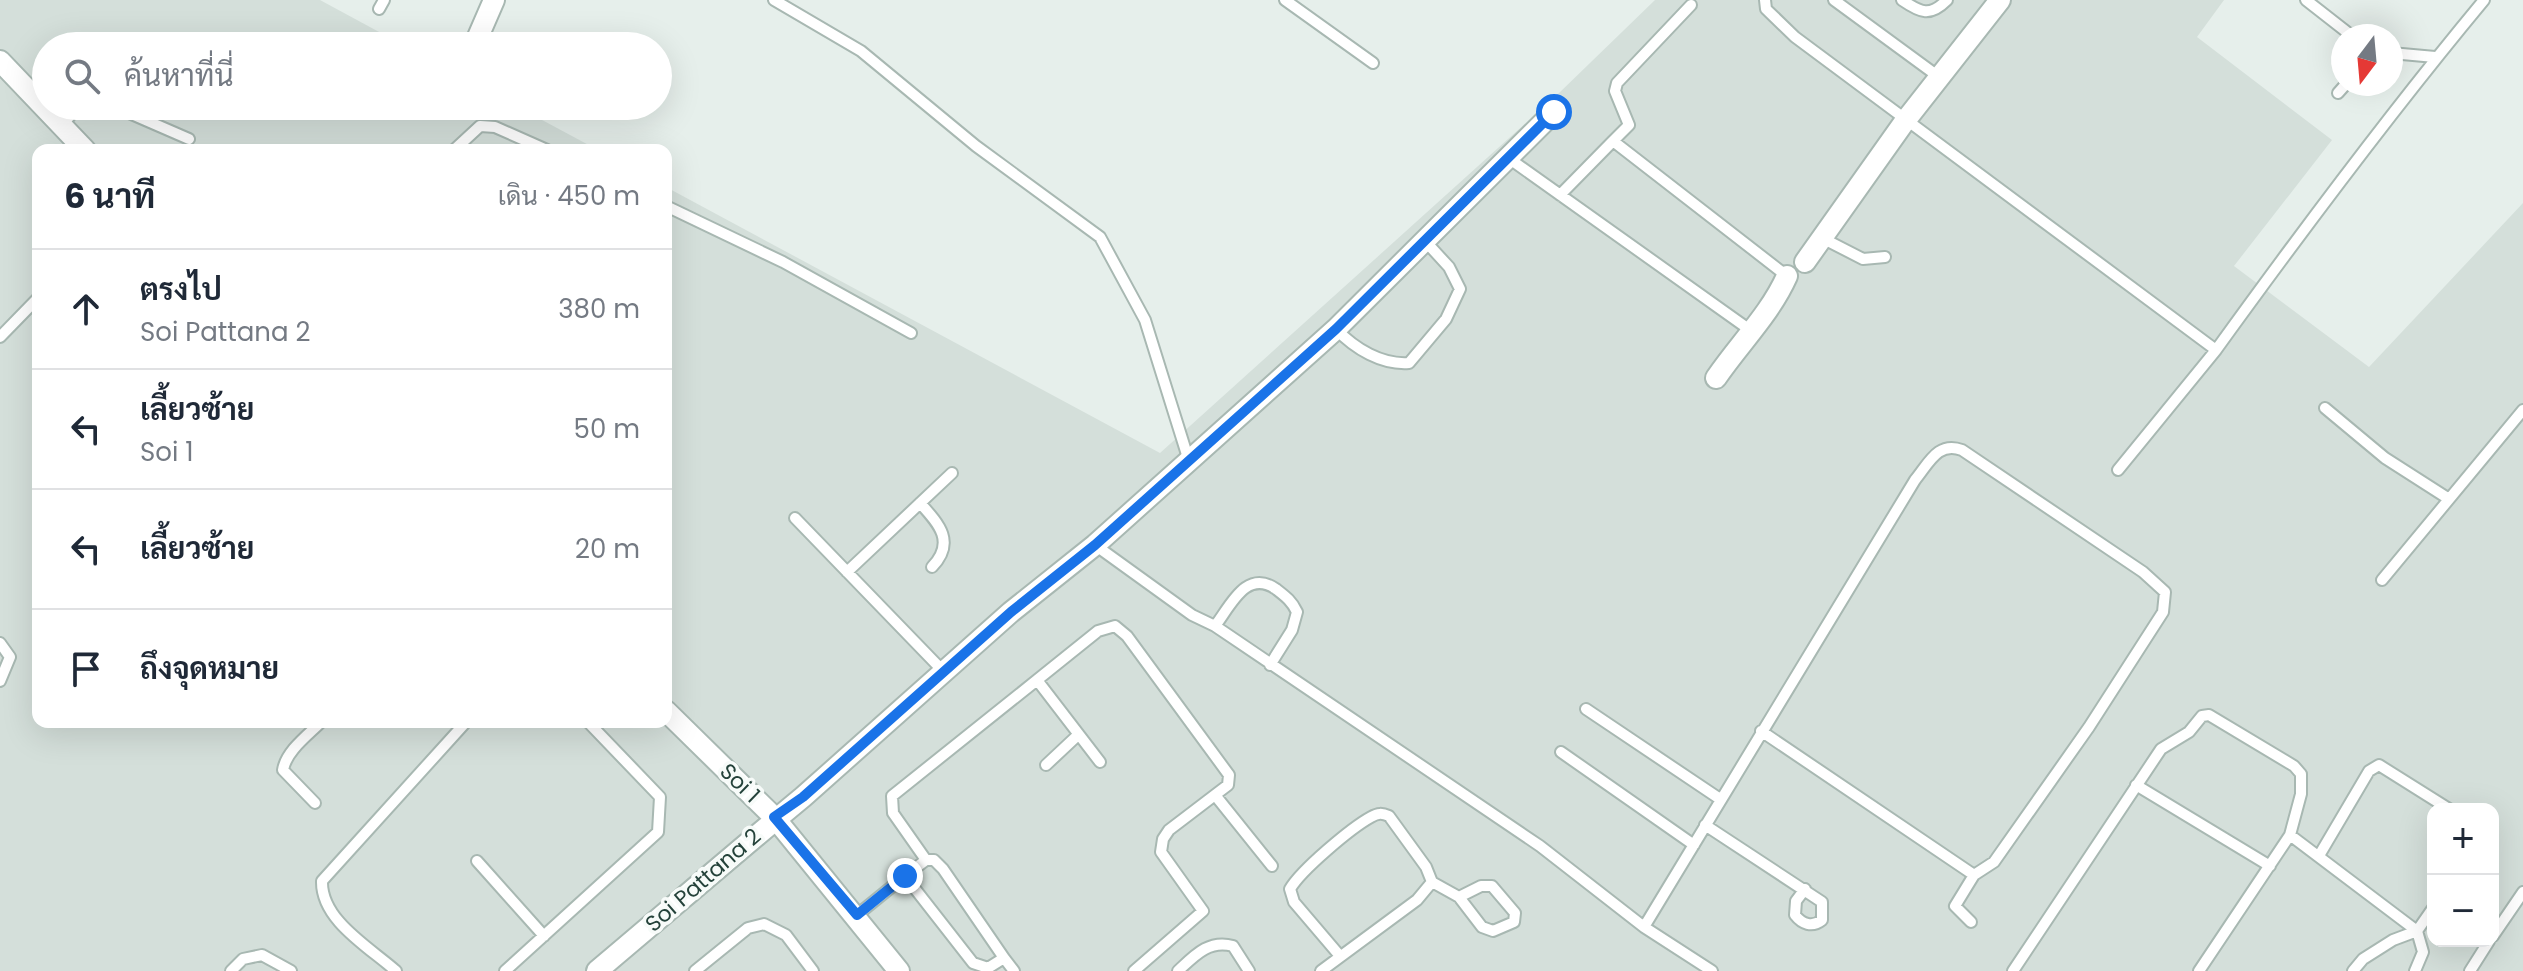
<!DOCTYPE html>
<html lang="th">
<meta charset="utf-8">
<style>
:root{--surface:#fff;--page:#f2f2f3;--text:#1f2937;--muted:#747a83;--line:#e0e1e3}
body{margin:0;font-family:Poppins,Sarabun,sans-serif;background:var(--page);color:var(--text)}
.controls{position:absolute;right:24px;bottom:24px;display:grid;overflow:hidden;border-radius:16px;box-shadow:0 8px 32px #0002}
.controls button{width:72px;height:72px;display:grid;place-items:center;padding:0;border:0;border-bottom:2px solid var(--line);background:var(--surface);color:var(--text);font:40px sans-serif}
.compass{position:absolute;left:2331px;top:24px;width:72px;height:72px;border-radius:50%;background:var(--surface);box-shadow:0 8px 32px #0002;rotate:196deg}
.stop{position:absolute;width:24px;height:24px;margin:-18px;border:6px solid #1a73e8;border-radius:50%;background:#fff}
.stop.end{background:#1a73e8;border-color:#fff;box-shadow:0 2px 8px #0008}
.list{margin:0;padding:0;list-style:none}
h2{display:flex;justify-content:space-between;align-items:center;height:104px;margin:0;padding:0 32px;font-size:34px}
h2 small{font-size:26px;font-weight:400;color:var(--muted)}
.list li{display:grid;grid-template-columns:52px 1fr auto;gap:24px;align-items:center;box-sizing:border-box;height:120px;padding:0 32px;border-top:2px solid var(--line)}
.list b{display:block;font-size:30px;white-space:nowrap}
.list p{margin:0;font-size:26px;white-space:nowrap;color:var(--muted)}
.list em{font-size:26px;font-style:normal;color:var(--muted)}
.icon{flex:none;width:44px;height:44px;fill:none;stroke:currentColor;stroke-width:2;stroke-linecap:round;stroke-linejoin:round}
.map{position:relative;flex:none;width:2523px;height:971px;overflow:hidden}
.search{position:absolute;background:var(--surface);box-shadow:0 8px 32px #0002;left:32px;top:32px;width:640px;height:88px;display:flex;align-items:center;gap:20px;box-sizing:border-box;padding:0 28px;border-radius:44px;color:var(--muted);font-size:30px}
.panel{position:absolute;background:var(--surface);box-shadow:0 8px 32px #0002;left:32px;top:144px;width:640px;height:584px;border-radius:16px}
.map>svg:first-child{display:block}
</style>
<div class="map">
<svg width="2523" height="971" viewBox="0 0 2523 971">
<rect width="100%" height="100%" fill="#e6efeb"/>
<!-- built -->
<path fill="#d4dfda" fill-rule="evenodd" d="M0,0H320L405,46H46V106H516L598,150H38V722H666V187L1160,453L1558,94L1655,0H2224L2197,37L2332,140L2234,266L2369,367L2523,203V971H0ZM2433,809H2493V941H2433Z"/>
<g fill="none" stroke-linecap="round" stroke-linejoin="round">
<!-- service casing -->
<g stroke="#a8b8b2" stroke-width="14">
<path id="service" d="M774,0L861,51L976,146L1100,237L1145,320L1189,461
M1285,0L1373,63
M1765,0L1766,9L1795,37L2216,350C2302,231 2390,113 2484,0
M1834,0L1939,77
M1902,0C1921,13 1930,17 1947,0
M2306,0L2352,36
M379,9L384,0
M2391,53L2435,57
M2338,93L2346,84
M113,106L189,139
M61,126L79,106
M1613,141L1629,125L1615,91L1617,83L1691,5
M454,150L480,126L495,127L547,150
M1507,157L1750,330
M1560,195L1613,141L1787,276
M666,206L783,262L911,333
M1822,238L1863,259L1885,257
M1336,329C1355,349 1382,365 1409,363L1446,319L1460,289L1449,267L1426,242
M0,337L38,298
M2325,408L2385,458L2449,499
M2118,470L2216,350
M920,503C939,524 956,542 932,567
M795,518L944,672
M1095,545L1192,615L1215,626L1540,846L1644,927L1712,971
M847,572L952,473
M2382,580L2523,410
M1215,626C1230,607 1246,568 1276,589C1285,596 1292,601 1297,612L1292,630L1270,665
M0,643L10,657L0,681
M1037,680L1098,631L1115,626L1127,636L1229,775L1228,785L1169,830L1163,839L1161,852L1203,911L1134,971
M1586,709L1720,799
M1761,731L1974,875L1955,906L1971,922
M1561,752L1694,845
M1046,765L1078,735
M2136,785L2270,866
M1215,795L1272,866
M315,803L283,770C286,751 308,735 321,722
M1705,825L1822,902V920C1812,928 1802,924 1795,915L1796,901L1805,889
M2290,835L2417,931L2423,952L2415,971
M2320,854L2369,771L2379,765L2449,809
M926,860L893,813L892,796L1037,680L1100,762
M926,860H934L943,869L1004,958L988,968L973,963L905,876Z
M477,861L544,936
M1432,882L1459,897L1482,927L1493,931L1514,922L1515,913L1492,886H1481L1459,897
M857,915L905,876
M1644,927L1915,480C1929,463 1938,441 1962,450L2143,572L2165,592L2163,612L2089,727L1994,862L1974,875
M2493,936L2523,892
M1004,958L1014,971
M231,971L243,959L262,955L291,971
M396,971C369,947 321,920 322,881L466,722
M505,971L658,832L660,797L588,722
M695,971L748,928L764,924L786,935L813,971
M1178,971C1194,956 1209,939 1233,946L1249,971
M1321,971L1417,900L1432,882L1426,867L1389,816C1382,813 1378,813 1371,817C1351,828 1301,870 1290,889L1294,902L1340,956
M2013,971L2161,749L2189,732L2202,716L2209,715L2294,766L2301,774V794L2290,835L2199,971
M2353,971L2363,959L2393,940L2417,931L2433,908
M2470,971L2489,941"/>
</g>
<!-- minor casing -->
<g stroke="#a8b8b2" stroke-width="24">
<path id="minor" d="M474,46L494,0
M0,61L85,150
M1805,262L1905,121L2000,0
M1716,378C1740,343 1770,314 1787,276
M666,711L774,817L899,971
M597,971C666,913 734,854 803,797L1011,612L1095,545L1336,329L1554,112"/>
</g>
<!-- service -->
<use href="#service" stroke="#fff" stroke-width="10"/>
<!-- minor -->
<use href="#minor" stroke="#fff" stroke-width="20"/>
</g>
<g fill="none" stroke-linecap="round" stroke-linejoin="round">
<!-- route -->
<path stroke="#1a73e8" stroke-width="10" d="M905,876L857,915L774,817L803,797L1011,612L1095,545L1336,329L1554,112"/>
</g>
<g text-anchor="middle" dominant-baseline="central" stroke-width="7" stroke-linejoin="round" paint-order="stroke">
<!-- street labels -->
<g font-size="22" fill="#24423a" stroke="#f7fbf9">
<text transform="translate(740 783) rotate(44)">Soi 1</text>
<text transform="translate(703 880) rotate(-41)">Soi Pattana 2</text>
</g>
</g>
</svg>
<div class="controls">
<button>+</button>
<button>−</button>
</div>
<svg class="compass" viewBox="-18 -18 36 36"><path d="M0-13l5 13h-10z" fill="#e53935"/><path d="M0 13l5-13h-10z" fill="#747a83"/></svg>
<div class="stop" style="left:1554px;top:112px"></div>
<div class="stop end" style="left:905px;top:876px"></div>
<div class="search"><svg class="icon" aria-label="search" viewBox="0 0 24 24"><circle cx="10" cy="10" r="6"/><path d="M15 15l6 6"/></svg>ค้นหาที่นี่</div>
<section class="panel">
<h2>6 นาที<small>เดิน · 450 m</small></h2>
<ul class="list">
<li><svg class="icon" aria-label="ahead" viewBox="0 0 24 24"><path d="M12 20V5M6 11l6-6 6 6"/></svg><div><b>ตรงไป</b><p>Soi Pattana 2</p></div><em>380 m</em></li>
<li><svg class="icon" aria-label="left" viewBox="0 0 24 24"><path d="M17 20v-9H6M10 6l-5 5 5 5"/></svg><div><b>เลี้ยวซ้าย</b><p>Soi 1</p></div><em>50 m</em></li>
<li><svg class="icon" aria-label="left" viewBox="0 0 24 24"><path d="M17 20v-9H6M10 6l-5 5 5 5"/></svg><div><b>เลี้ยวซ้าย</b></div><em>20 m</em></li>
<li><svg class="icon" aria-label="arrive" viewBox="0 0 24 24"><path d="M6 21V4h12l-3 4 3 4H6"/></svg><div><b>ถึงจุดหมาย</b></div></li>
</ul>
</section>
</div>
